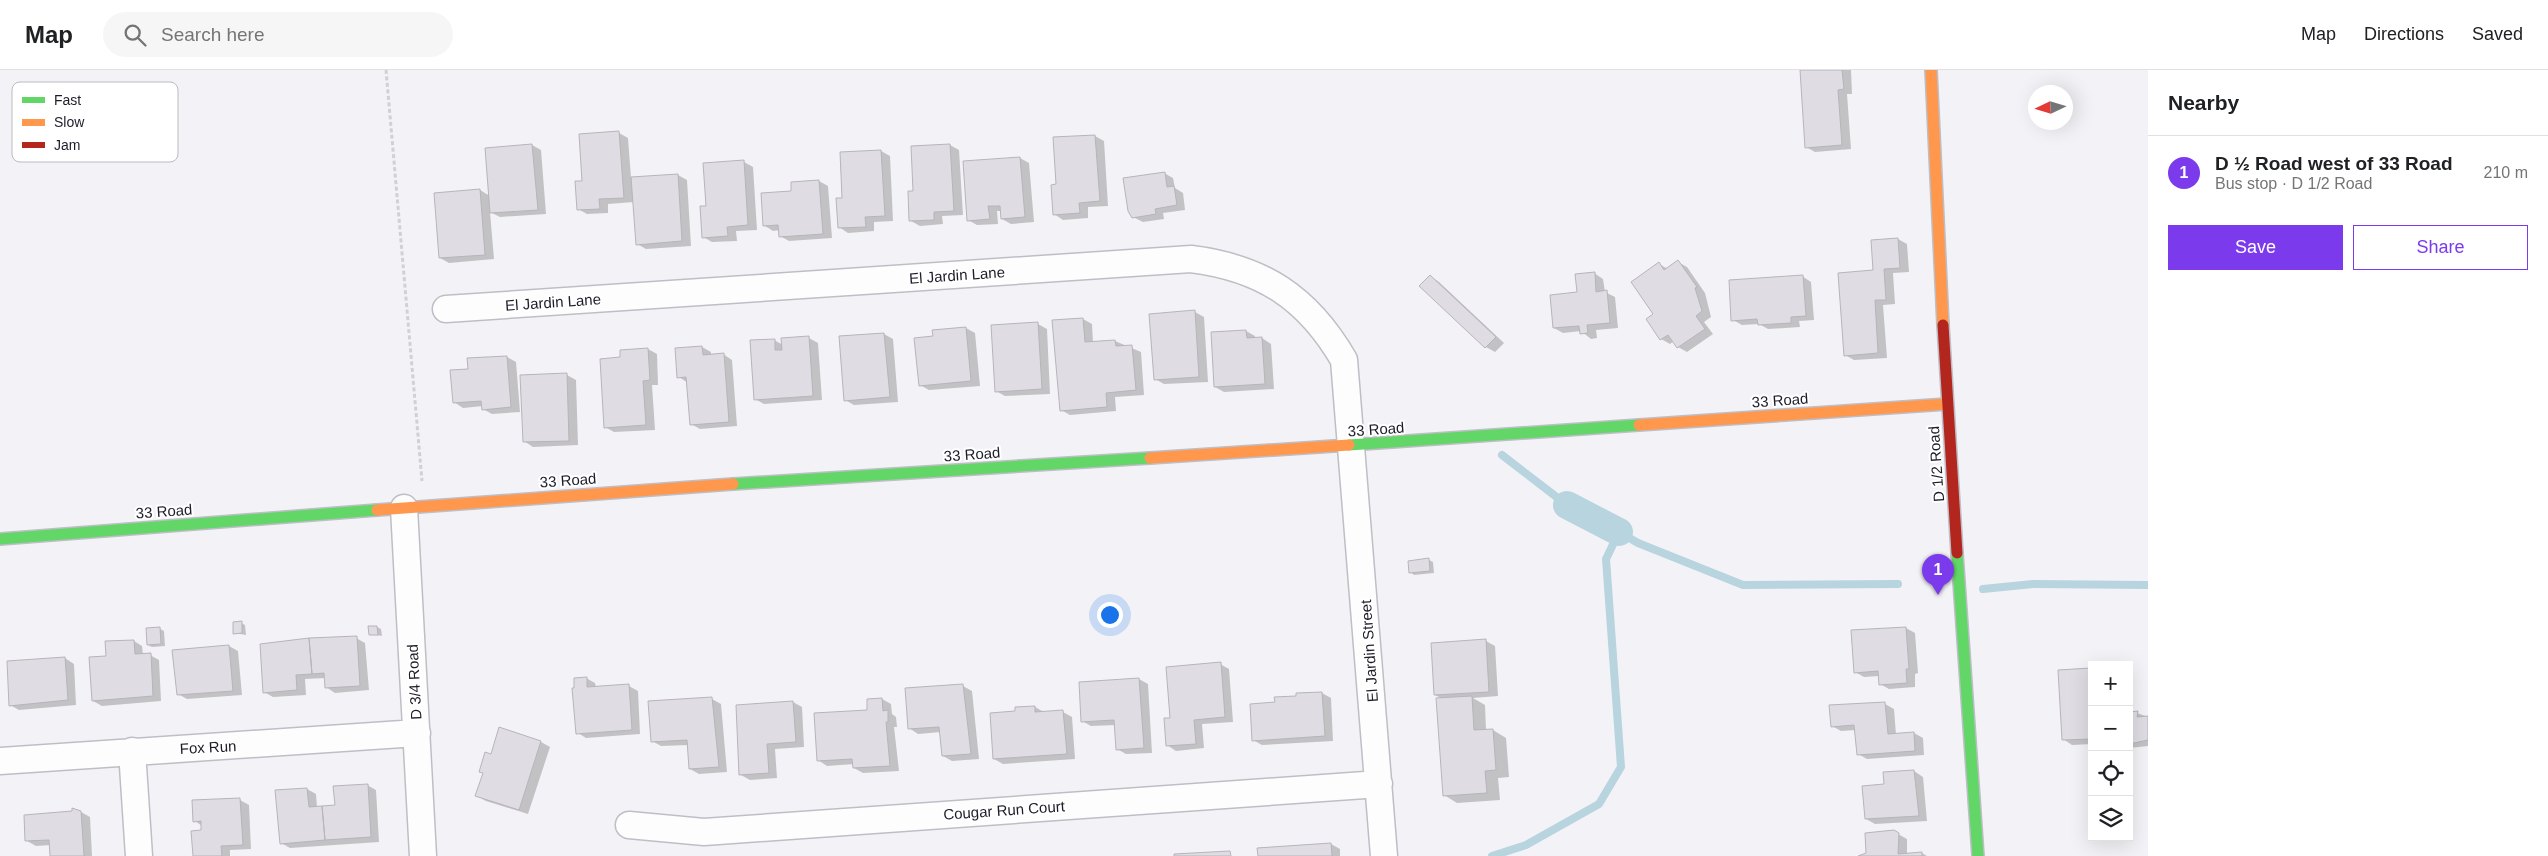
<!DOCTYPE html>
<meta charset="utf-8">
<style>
:root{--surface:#fff;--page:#f6f6f6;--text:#202124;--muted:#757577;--line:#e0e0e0;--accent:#7c3aed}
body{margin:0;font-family:Helvetica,sans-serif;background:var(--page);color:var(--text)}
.controls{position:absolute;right:15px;bottom:15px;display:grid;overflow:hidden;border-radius:0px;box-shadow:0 5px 20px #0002}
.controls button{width:45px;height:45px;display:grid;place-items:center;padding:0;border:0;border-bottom:1px solid var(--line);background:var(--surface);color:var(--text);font:25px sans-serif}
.compass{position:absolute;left:2028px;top:15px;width:45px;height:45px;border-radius:50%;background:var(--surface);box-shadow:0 5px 20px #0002;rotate:266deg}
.you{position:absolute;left:1109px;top:544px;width:18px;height:18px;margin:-12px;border:4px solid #fff;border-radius:50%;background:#1a73e8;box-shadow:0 0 0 8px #1a73e833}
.badge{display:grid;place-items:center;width:32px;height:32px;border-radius:50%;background:var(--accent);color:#fff;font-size:16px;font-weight:700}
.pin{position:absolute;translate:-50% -41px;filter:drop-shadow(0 1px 2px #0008)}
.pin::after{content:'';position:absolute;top:26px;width:18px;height:15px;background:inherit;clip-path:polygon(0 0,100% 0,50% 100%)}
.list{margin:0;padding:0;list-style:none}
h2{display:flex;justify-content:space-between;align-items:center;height:65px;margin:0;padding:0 20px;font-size:21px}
h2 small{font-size:16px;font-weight:400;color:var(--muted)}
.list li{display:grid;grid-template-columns:32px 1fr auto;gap:15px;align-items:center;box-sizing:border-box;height:75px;padding:0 20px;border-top:1px solid var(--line)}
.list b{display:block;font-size:19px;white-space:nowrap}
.list p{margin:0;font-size:16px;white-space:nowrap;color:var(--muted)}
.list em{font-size:16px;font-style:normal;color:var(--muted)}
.actions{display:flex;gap:10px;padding:15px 20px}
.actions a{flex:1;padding:11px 0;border:1px solid var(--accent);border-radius:0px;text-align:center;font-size:18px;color:var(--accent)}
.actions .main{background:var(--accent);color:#fff}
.icon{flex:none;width:28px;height:28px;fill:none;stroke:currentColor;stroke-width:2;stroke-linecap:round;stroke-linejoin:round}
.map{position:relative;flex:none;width:2148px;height:786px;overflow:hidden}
header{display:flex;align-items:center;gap:30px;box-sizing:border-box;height:70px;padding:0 25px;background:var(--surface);border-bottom:1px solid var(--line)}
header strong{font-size:24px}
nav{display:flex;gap:28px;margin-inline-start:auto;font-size:18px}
.search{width:350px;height:45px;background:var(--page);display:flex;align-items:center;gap:12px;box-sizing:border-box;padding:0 18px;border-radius:28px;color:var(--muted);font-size:19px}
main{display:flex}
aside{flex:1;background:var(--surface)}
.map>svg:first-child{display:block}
</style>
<header>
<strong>Map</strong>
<div class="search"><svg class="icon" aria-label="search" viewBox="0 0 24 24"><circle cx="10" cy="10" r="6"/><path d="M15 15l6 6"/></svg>Search here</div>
<nav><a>Map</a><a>Directions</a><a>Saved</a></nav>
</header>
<main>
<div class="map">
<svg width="2148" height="786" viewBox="0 0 2148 786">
<rect width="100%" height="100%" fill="#f3f3f7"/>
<!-- shadow -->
<path fill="#0003" d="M1801,0H1851L1852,24H1847L1851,79L1815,82L1806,77Z
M619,63L628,68L631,108L678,105L687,110L691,176L646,179L637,174L634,132L608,134V143L587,144L578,139Z
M1095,66L1104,71L1108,136L1088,137V148L1063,150L1054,144L1057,115L1055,69Z
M532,75L541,80L546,144L500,147L490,142L494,189L449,193L440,188L480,120L490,126L486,79Z
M950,75L959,80L963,145L942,146L943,154L920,156L911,151L915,122Z
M881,81L890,86L893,151L874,152V161L848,163L839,157L843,129L841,83Z
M1020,88L1029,93L1034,152L1011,154L1002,149V141H997L998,154L977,155L968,150L964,92Z
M744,92L753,97L757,160L736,161L737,171L712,172L703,167L707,137Z
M1164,103L1173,108L1175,118L1183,123L1185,140L1163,143L1164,149L1143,152L1133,147Z
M819,111L828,116L832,168L789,171L780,166V160L773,161L765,156L792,122Z
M1898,169L1907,174L1909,202L1893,203L1895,234L1883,235L1887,288L1854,290L1845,285L1874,201Z
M1678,192L1687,197L1705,223L1711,247L1704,252L1713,264L1687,282L1678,277L1674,271L1670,274L1661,269L1655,244L1659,194L1668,199Z
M1594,203L1603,209L1605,222L1615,227L1618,258L1596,260L1597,268L1591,269L1581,261L1563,263L1554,258Z
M1430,206L1439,212L1504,273L1495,282L1486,277L1420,216Z
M1802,206L1811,212L1814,250L1799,251L1800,257L1768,259L1759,254L1742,255L1733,250Z
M1195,242L1204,247L1208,312L1164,314L1155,309Z
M1083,249L1092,254L1093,273L1115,271L1141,282L1144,325L1115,327L1116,341L1070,345L1061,340Z
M1038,254L1047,259L1050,324L1005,326L996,321Z
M966,258L975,263L980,316L929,320L920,315L934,267L933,261Z
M1246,261L1255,266V269L1262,268L1271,274L1274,319L1224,322L1215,317Z
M884,264L893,269L898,332L854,335L845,330Z
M809,268L818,273L822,330L764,334L755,329L774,270L783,275Z
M702,277L711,282V285L723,284L732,290L737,356L700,359L691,354L688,313L679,307Z
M648,279L657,284L658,315H652L655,360L614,362L605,357L621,289Z
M507,287L516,292L520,342L492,344L483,339V336L463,338L454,332L469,300V289Z
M567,305L576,310L578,375L533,377L524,371Z
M1429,490L1433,492L1434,503L1414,505L1410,502L1409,492Z
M241,553L245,555L246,565L234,563Z
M377,557L381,559L382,566L370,564V558Z
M1906,558L1915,563L1918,603L1915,604V617L1889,619L1880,614L1879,606L1864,607L1855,602Z
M160,559L164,561L165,576L152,577L148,575Z
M356,568L365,573L369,620L335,623L326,617V608L305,609L306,625L273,627L264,622Z
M134,571L142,576L143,585H150L159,590L161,631L102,636L93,631Z
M1486,571L1495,576L1498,626L1473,628L1485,635L1486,660H1493L1506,668L1509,707L1498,708L1500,730L1457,733L1444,725L1443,629L1435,625Z
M229,576L238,581L242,625L187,629L178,624L174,581Z
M65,588L74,594L76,635L19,640L10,635Z
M1220,594L1229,599L1233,652L1202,654L1204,678L1176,681L1167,675L1171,649Z
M2091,600L2092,674L2072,675L2063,669Z
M586,608L595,613L596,618L629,616L638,621L640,664L586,668L578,663Z
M1139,609L1148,614L1152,683L1126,684L1117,679L1116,655L1091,656L1082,651Z
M963,616L972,621L979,689L952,691L943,686L941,662L918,664L909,658Z
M1322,623L1331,628L1333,671L1262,675L1253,670L1276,633Z
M712,629L721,634L727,702L699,704L690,699L689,675L661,676L652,671Z
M882,629L891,634L892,644L896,647L897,657H894L899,701L863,703L854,698V694L827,696L818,690L869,641L868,630Z
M793,632L802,637L804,677L775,679L777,708L750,710L741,705Z
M1885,634L1894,639L1896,665L1914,663L1923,668L1924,685L1867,689L1858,684L1856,660L1841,661L1832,656Z
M1035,637L1044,642H1063L1072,647L1075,689L1003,694L994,689Z
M2129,643H2137L2148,647V676L2129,678Z
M500,659L541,672L550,677L528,744L486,731L477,726Z
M1914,701L1923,707L1927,751L1875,754L1866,749L1885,716Z
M367,715L376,720L379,772L290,778L281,773L307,719L316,724L317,738L336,736Z
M240,730L249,735L251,779L230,780V786H194L203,761L202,756L195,751Z
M81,742L90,747L92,786H51V775L36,776L27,771Z
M1898,764L1907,769V784L1922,783L1927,786H1859L1867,785Z
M1331,774L1340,779V786H1259Z"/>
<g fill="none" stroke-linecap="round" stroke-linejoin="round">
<!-- stream -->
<path stroke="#b8d4de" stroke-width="8" d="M1502,385L1567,435
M1983,519L2033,514L2148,515
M1492,786L1526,775L1599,734L1621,697L1606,489L1619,462L1638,473L1743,515L1898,514"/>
<!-- canal -->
<path stroke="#b8d4de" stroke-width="28" d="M1567,435L1619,462"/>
</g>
<!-- building -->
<path fill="#e0dce4" stroke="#b7b4ba" d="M1800,0H1842L1844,19L1838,20L1842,75L1805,78Z
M619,61L624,128L599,129L600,139L577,140L575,111H582L579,64Z
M1095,65L1100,131L1079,133L1080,143L1053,145L1051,115L1056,114L1053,67Z
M532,74L538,140L490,143L485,78Z
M950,74L954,141L934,142V150L909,151L908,121H913L911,76Z
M881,80L885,146L865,147L866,157L838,158L836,128H842L840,82Z
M1020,87L1025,147L1001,149L1000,136H988L990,149L967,151L963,91Z
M744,90L748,155L727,157L728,166L702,168L700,136H706L703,93Z
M1165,102L1167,117L1174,116L1177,135L1155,139L1156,144L1132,148L1128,141L1123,108Z
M678,104L682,171L636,175L631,107Z
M819,110L823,164L779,167L778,155L763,156L761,123L791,121V112Z
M480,119L485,185L439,188L434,123Z
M1898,168L1900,198L1884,199L1886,230H1875L1878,283L1844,286L1838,203L1873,200L1871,170Z
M1678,190L1697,217L1695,218L1702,241L1696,246L1705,259L1677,278L1668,265L1660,270L1646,249L1653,244L1631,212L1659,192L1664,200Z
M1595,202L1596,222L1607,220L1610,253L1587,255L1588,263L1580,264L1579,256L1553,258L1550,225L1577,222L1575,204Z
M1430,205L1496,267L1485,278L1419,216Z
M1803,205L1806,246L1791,247V253L1758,255L1757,249L1731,251L1729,210Z
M1195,240L1199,307L1154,310L1149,244Z
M1083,248L1085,272L1115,270L1116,276L1132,275L1136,320L1106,323L1107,337L1060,341L1052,250Z
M1038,252L1042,319L995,322L991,255Z
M966,257L971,311L919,316L914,268L933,266L932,260Z
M1246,260L1247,268L1262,267L1265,314L1214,317L1211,262Z
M884,263L890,327L844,331L839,266Z
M809,266L813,326L754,330L750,270L775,269V280H782L781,268Z
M702,276L703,285L724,283L729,352L690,355L686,307L677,308L675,278Z
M648,278L650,310L643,311L646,355L604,358L600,289L620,287V280Z
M507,286L511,337L482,340L481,331L453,333L450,300L468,299L467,288Z
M567,303L569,371L523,372L520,305Z
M1429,488L1430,501L1409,503L1408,491Z
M242,551V563L233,564V552Z
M368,556H377L378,565H369Z
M160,557L161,574L147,575L146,558Z
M1906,557L1909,599H1906L1907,613L1879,615L1878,601L1854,603L1851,560Z
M357,566L360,616L325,618L324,603L312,604L309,568Z
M309,568L312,604L296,605L297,620L263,623L260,574Z
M1486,569L1489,622L1434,625L1431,573Z
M134,570L135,584L151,583L153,626L92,631L89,587L106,586L105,571Z
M229,575L233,621L177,625L172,580Z
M65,587L68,630L9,636L7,591Z
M1221,592L1225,647L1194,650L1196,674L1166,676L1164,648H1170L1166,597Z
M2091,598L2092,669L2062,670L2058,600Z
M587,607V617L629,614L632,660L576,664L572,618H574V608Z
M1139,608L1144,678L1116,680L1114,650L1081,652L1079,612Z
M963,614L971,684L942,686L939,657L908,659L905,618Z
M1322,622L1325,666L1252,671L1250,634L1275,632L1274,627L1296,626V623Z
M1472,626L1474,660L1493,659L1496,700L1485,701L1487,723L1443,726L1436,628Z
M712,627L719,697L689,699L687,670L651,672L648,631Z
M882,628L883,641L888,640V652H886L890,696L853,698L852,689L817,691L814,643L867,640V629Z
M793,631L796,672L767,674L769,703L739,705L736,635Z
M1885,632L1888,664L1914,662L1915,681L1857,685L1854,655L1831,657L1829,635Z
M1035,636V642L1063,640L1067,684L993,689L990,643L1015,641V637Z
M2138,641L2137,647L2148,646V670L2129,674V642Z
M499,657L541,671L519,740L475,726L483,703L479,702L485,682L491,684Z
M1914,700L1919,746L1865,749L1862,716L1884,714L1883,702Z
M368,714L371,767L325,770L322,736L335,735L333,716Z
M307,718L309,737L322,736L325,770L280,774L275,720Z
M240,728L243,775L221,776L222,786H193L191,761L201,760V751L193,752L192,730Z
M72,738L81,741L84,786H50L49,770L25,771L24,745L72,741Z
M1894,760L1899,763L1898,784L1922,782V786H1858L1866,783L1865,763Z
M1331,773L1332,786H1258L1257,778Z
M1230,781L1231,786H1174V784Z"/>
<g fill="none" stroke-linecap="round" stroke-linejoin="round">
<!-- street casing -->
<g stroke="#bebec6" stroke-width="29">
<path id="street" d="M446,239L1191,189C1263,198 1308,228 1344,290L1384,786
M404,438L423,786
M132,681L139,786
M0,691L417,663
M629,755L704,762L1379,714"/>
</g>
<!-- fast casing -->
<g stroke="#bebec6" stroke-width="14">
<path id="fast" d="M1349,375L1639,355
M733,414L1150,388
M0,469L377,440
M1957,483L1978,786"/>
</g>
<!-- slow casing -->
<g stroke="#bebec6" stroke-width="14">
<path id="slow" d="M1931,0L1943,255
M1639,355L1947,334
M1150,388L1349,375
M377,440L733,414"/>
</g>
<!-- jam casing -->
<g stroke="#bebec6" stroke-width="14">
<path id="jam" d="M1943,255L1957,483"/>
</g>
<!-- path -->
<path stroke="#d0d1d4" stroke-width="3" stroke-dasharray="4 2.5" stroke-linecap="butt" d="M386,0L422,411"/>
<!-- street -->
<use href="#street" stroke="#fdfdfe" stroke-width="26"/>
<!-- fast -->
<use href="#fast" stroke="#63d668" stroke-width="11"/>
<!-- slow -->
<use href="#slow" stroke="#ff974d" stroke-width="11"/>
<!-- jam -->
<use href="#jam" stroke="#b3261e" stroke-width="11"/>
</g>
<g text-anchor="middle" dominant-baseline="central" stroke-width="4" stroke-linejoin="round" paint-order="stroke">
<!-- street labels -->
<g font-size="15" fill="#1c1d29" stroke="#fff">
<text transform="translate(957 205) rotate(-4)">El Jardin Lane</text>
<text transform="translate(553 232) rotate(-4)">El Jardin Lane</text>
<text transform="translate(1780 330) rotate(-4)">33 Road</text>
<text transform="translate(1376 359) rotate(-4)">33 Road</text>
<text transform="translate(972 384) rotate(-4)">33 Road</text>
<text transform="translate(1936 394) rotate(-94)">D 1/2 Road</text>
<text transform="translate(568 410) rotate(-4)">33 Road</text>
<text transform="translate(164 441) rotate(-4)">33 Road</text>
<text transform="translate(1369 581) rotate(-94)">El Jardin Street</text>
<text transform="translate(414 612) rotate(-93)">D 3/4 Road</text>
<text transform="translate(208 677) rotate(-3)">Fox Run</text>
<text transform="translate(1004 740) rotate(-4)">Cougar Run Court</text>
</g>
</g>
<!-- legend -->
<rect x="12" y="12" width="166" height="80" rx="8" fill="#fff" stroke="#bbbbbf" stroke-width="1"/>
<rect x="22" y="27" width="23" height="6" fill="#63d668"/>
<rect x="22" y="49" width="23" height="7" fill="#ff974d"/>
<rect x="22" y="72" width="23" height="6" fill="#b3261e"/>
<g font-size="14" fill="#1c1d29">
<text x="54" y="35">Fast</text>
<text x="54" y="57">Slow</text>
<text x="54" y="80">Jam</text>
</g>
</svg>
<div class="controls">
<button>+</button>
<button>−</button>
<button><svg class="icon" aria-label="locate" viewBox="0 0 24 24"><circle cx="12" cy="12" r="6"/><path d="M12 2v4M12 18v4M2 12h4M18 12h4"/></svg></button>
<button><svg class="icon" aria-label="layers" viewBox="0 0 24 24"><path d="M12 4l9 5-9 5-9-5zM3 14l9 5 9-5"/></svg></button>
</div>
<svg class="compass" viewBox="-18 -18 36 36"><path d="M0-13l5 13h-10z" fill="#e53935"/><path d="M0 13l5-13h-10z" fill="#757577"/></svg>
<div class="you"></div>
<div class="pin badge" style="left:1938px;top:525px">1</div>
</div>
<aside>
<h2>Nearby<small></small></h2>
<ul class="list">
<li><span class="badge">1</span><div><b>D ½ Road west of 33 Road</b><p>Bus stop · D 1/2 Road</p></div><em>210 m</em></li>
</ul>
<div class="actions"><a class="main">Save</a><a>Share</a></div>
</aside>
</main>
